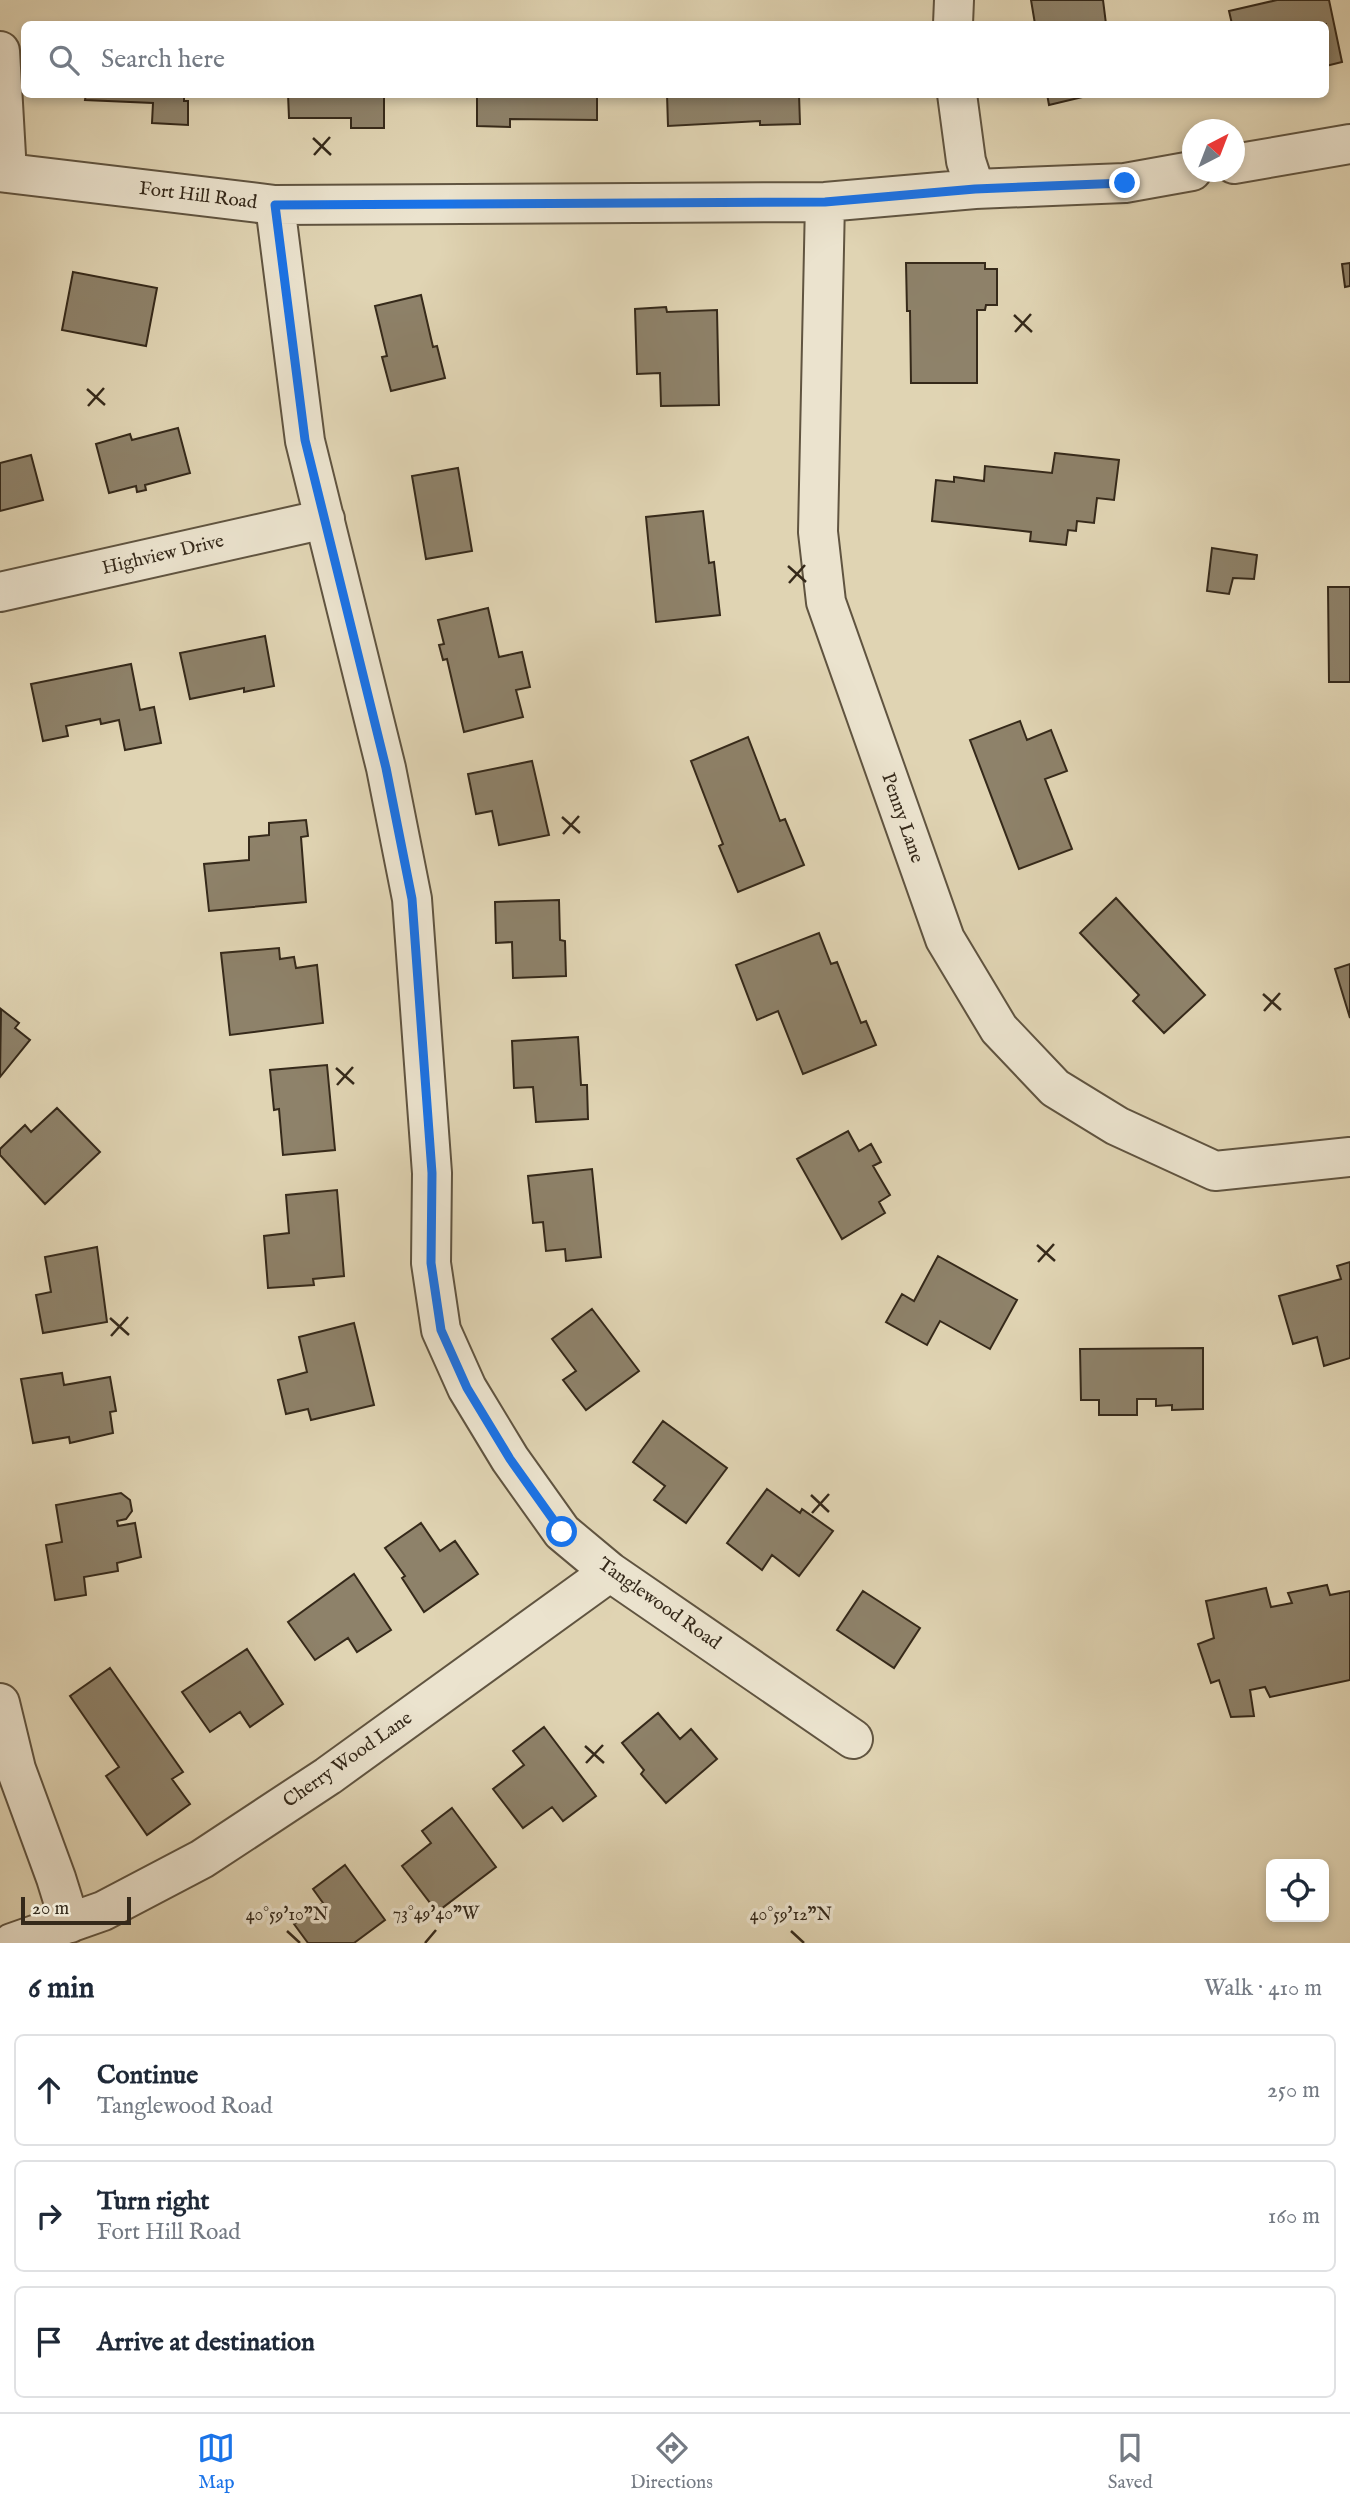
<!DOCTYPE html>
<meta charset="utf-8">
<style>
:root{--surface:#fff;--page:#f2f2f3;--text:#1f2937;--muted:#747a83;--line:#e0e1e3;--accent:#1a73e8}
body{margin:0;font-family:"IM FELL English",serif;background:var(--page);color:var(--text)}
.controls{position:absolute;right:21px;bottom:21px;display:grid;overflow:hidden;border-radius:10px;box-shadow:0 4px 10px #0003}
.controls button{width:63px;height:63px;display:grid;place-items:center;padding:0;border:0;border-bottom:2px solid var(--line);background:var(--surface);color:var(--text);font:35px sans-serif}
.compass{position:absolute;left:1182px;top:119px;width:63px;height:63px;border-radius:50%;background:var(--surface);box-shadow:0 4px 10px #0003;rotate:42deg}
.scale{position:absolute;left:21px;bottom:18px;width:110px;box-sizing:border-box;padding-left:7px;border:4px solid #35291a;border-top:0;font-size:19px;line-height:24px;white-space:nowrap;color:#35291a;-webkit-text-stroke:5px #ebe3ce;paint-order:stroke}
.stop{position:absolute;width:21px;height:21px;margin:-16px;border:5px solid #1a73e8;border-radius:50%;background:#fff}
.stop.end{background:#1a73e8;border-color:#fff;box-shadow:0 2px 7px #0008}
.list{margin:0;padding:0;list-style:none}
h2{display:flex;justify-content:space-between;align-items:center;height:91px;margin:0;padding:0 28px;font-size:30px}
h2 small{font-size:23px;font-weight:400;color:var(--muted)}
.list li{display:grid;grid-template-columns:46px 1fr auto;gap:21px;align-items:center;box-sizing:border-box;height:112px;margin:0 14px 14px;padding:0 14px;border:2px solid var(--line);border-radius:10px}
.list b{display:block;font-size:26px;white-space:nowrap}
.list p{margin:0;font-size:23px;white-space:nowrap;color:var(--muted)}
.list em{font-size:23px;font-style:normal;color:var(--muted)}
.icon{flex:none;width:38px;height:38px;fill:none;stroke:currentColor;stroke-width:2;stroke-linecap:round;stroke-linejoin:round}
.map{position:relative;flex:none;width:1350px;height:1943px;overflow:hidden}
.search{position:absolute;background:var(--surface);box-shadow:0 4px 10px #0003;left:21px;right:21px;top:21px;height:77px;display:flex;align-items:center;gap:18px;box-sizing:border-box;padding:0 24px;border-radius:10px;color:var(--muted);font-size:26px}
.sheet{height:469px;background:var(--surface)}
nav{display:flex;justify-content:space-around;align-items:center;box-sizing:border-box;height:98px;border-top:2px solid var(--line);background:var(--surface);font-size:19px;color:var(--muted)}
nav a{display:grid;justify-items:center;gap:4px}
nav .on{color:var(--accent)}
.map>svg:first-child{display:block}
</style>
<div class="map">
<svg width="1350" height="1943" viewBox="0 0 1350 1943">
<rect width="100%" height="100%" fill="#e0d4b3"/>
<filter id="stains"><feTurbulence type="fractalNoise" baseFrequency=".00286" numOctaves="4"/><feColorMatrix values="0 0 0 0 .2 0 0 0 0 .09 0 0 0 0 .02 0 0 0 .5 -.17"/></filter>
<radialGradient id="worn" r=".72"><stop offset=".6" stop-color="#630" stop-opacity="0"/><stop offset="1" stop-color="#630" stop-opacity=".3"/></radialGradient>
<!-- building -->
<path fill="#8e826a" stroke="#35291a" stroke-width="2" d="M1031,0H1103L1106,24H1035Z
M1277,0H1329L1342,62L1326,66V24H1232L1229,11Z
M86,94H184V101H188V125L152,123L153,103L85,100Z
M288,94H384V128H351V118H289Z
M477,94H597V120L510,119V127L477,126Z
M667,94H799L800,124L760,125V121L668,126Z
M1047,94H1095L1049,105Z
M906,263H985V269H997V305H986L985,310H977V383H911L910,311H907Z
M1350,263V286L1345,287L1342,264Z
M73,272L157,288L146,346L62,330Z
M421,295L433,347L437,346L445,378L391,391L382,357L387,356L375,306Z
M666,307L667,312L717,310L719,405L661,406L660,373L637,374L635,309Z
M178,428L190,473L145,485L146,490L137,492L136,486L109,493L96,444L130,434L132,440Z
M1055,453L1119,460L1114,500L1097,498L1094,523L1077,521L1076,531L1068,530L1066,545L1030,541L1031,532L932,521L936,480L954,482V477L984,481L985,466L1052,473Z
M31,455L43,500L0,511V463Z
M458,468L472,551L426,559L412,476Z
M703,511L709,563L714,562L720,615L656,622L646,517Z
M1212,548L1257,555L1254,579L1233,578L1229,594L1207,591Z
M1328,587H1350V682H1329Z
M488,608L499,657L522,652L530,687L516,690L523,717L464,732L447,659L443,660L439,645L444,644L438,620Z
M265,636L274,686L244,692V688L190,699L180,653Z
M131,664L140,710L154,707L161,743L125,750L119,720L101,724L100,719L66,726L68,736L43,741L31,684Z
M1020,721L1027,740L1051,730L1067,771L1045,779L1072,849L1019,869L970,740Z
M748,737L780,821L785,819L804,865L738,892L719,846L723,844L691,761Z
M532,761L549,835L499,845L492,811L476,814L468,774Z
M306,820L308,836L301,837L306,902L209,911L204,864L249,860V837L269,835V823Z
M1116,898L1205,995L1164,1033L1133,1001L1139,995L1080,933Z
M559,900L560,940L565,941L566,976L513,978L512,942L496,943L495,902Z
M819,933L831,964L837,962L861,1023L866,1021L876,1045L803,1074L778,1011L757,1020L736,965Z
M279,948L280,959L294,957L296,968L317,965L323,1023L230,1035L221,953Z
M1350,964V1018L1335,969Z
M1,1009L19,1023L15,1028L30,1040L0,1077Z
M578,1037L581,1085H587L588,1119L536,1122L533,1087L514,1088L512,1041Z
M327,1065L335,1150L283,1155L279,1109L274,1110L270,1070Z
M57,1108L100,1152L45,1204L0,1155V1149L25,1125L31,1132Z
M848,1131L859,1151L871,1144L881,1162L873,1166L890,1195L879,1202L885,1213L842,1239L797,1159Z
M592,1169L601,1257L566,1261L565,1249L546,1251L543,1222L533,1223L528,1176Z
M337,1190L344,1276L313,1279L314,1285L268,1288L264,1236L289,1233L286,1195Z
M97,1247L107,1322L43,1333L36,1295L51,1292L45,1257Z
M938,1256L1017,1300L990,1349L940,1321L927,1345L886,1322L902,1294L914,1301Z
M1350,1262V1358L1324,1366L1317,1337L1293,1344L1279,1296L1341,1279L1337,1266Z
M592,1309L639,1371L586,1410L563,1380L576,1371L552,1339Z
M354,1323L374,1405L311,1420L308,1409L286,1414L278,1380L307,1372L299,1337Z
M1203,1348V1409L1172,1410V1405L1156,1406V1399H1137V1415H1099V1400H1081L1080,1349Z
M62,1373L64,1385L110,1377L116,1411L110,1412L113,1433L70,1443L69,1437L33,1443L21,1379Z
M663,1421L727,1468L686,1523L654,1500L665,1486L633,1462Z
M767,1489L800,1513L802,1509L833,1531L799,1576L772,1555L762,1570L727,1543Z
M121,1493L130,1500L132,1511L126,1519L117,1521L118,1526L135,1523L141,1557L117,1563L118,1571L84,1577L86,1595L55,1600L46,1545L62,1542L56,1505Z
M421,1523L440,1551L455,1541L478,1574L424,1612L402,1578L405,1576L385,1548Z
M354,1574L391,1630L357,1652L348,1638L315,1660L288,1622Z
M1327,1585L1330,1595L1350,1591V1680L1270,1697L1265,1687L1250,1690L1254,1716L1231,1717L1219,1680L1211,1683L1198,1644L1214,1638L1206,1601L1266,1588L1271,1607L1292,1603L1288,1593Z
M863,1591L920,1628L894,1668L837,1630Z
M247,1649L283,1704L250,1727L240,1712L210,1732L182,1692Z
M110,1668L183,1772L172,1779L190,1804L147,1835L106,1776L119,1767L70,1696Z
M658,1713L680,1739L691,1729L717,1759L666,1803L641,1774L644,1770L622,1743Z
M544,1727L596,1796L563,1821L552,1807L523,1828L493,1789L524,1765L513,1751Z
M452,1808L496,1867L437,1912L402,1866L431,1843L422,1831Z
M345,1865L385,1920L354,1943H308L294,1924L323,1903L313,1889Z"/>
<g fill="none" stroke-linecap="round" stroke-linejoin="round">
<!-- minor casing -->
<g stroke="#605440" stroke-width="42">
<path id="minor" d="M953,24L954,0
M0,51L7,173
M957,94L966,161L975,189
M1234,164L1350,144
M0,172L275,205L825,202L975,189L1125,183L1192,171
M825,202L818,532L826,602L945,939L999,1029L1055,1088L1117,1126L1215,1171L1350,1157
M275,205L305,441L386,768L412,899L432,1173L431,1263L441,1330L467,1388L510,1459L562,1532L610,1572L853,1739
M0,592L325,519
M0,1703L16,1769L56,1878L70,1923
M12,1943L103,1911L202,1859L328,1776L610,1572"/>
</g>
<!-- minor -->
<use href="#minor" stroke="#ebe3ce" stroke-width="38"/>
</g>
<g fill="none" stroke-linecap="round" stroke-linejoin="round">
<!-- route -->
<path stroke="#1a73e8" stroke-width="9" d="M562,1532L510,1459L467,1388L441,1330L431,1263L432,1173L412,899L386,768L305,440L275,205L825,202L975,189L1125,183"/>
</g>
<!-- ticks -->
<path fill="none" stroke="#35291a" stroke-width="2.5" d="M313,138L331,155M314,155L330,137M1014,315L1032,332M1015,332L1031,314M87,389L105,405M88,406L104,388M788,566L806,582M789,583L805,565M562,817L580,833M563,834L579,816M1263,994L1281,1010M1264,1011L1280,993M336,1068L354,1084M337,1085L353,1067M1037,1245L1055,1261M1038,1262L1054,1244M110,1318L129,1335M111,1336L128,1317M811,1495L829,1512M812,1513L829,1494M585,1746L604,1763M586,1763L603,1745M287,1931L300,1943M791,1931L804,1943M425,1943L436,1930"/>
<g text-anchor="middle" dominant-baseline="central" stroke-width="7" stroke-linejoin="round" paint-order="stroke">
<!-- street labels -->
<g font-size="19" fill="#35291a" stroke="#ebe3ce">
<text transform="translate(198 196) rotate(7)">Fort Hill Road</text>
<text transform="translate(163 555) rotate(-13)">Highview Drive</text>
<text transform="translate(902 818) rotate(71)">Penny Lane</text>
<text transform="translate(659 1604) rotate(35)">Tanglewood Road</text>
<text transform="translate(348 1760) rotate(-35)">Cherry Wood Lane</text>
</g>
</g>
<g font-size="18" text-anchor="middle" fill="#35291a" stroke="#ebe3ce" stroke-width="7" stroke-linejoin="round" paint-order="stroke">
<text x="436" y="1919">73°49'40"W</text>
<text x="287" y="1920">40°59'10"N</text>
<text x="791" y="1920">40°59'12"N</text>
</g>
<rect width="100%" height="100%" filter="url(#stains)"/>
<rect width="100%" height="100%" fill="url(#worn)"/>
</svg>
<div class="controls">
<button><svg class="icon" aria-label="locate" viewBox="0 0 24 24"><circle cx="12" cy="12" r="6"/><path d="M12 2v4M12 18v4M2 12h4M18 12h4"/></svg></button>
</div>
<svg class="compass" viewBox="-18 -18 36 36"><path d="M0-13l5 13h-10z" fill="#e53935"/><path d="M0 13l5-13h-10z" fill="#747a83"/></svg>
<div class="scale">20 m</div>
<div class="stop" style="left:562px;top:1532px"></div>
<div class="stop end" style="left:1125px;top:183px"></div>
<div class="search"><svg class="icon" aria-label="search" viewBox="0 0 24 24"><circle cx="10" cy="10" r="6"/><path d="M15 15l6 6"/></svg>Search here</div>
</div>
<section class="sheet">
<h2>6 min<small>Walk · 410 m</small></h2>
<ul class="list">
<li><svg class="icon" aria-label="ahead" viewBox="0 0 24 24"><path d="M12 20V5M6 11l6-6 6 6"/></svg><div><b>Continue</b><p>Tanglewood Road</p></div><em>250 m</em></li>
<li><svg class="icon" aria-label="right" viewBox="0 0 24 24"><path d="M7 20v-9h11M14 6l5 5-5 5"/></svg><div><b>Turn right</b><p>Fort Hill Road</p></div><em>160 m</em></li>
<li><svg class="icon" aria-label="arrive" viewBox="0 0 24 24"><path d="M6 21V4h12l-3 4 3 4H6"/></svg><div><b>Arrive at destination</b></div></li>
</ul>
</section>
<nav>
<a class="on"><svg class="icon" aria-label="map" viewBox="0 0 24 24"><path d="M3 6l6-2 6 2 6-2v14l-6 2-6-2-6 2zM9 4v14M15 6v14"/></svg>Map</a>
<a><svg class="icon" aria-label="directions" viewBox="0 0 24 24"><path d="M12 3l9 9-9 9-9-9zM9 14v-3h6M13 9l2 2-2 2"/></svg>Directions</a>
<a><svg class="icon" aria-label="saved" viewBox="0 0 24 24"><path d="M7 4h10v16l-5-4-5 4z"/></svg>Saved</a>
</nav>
